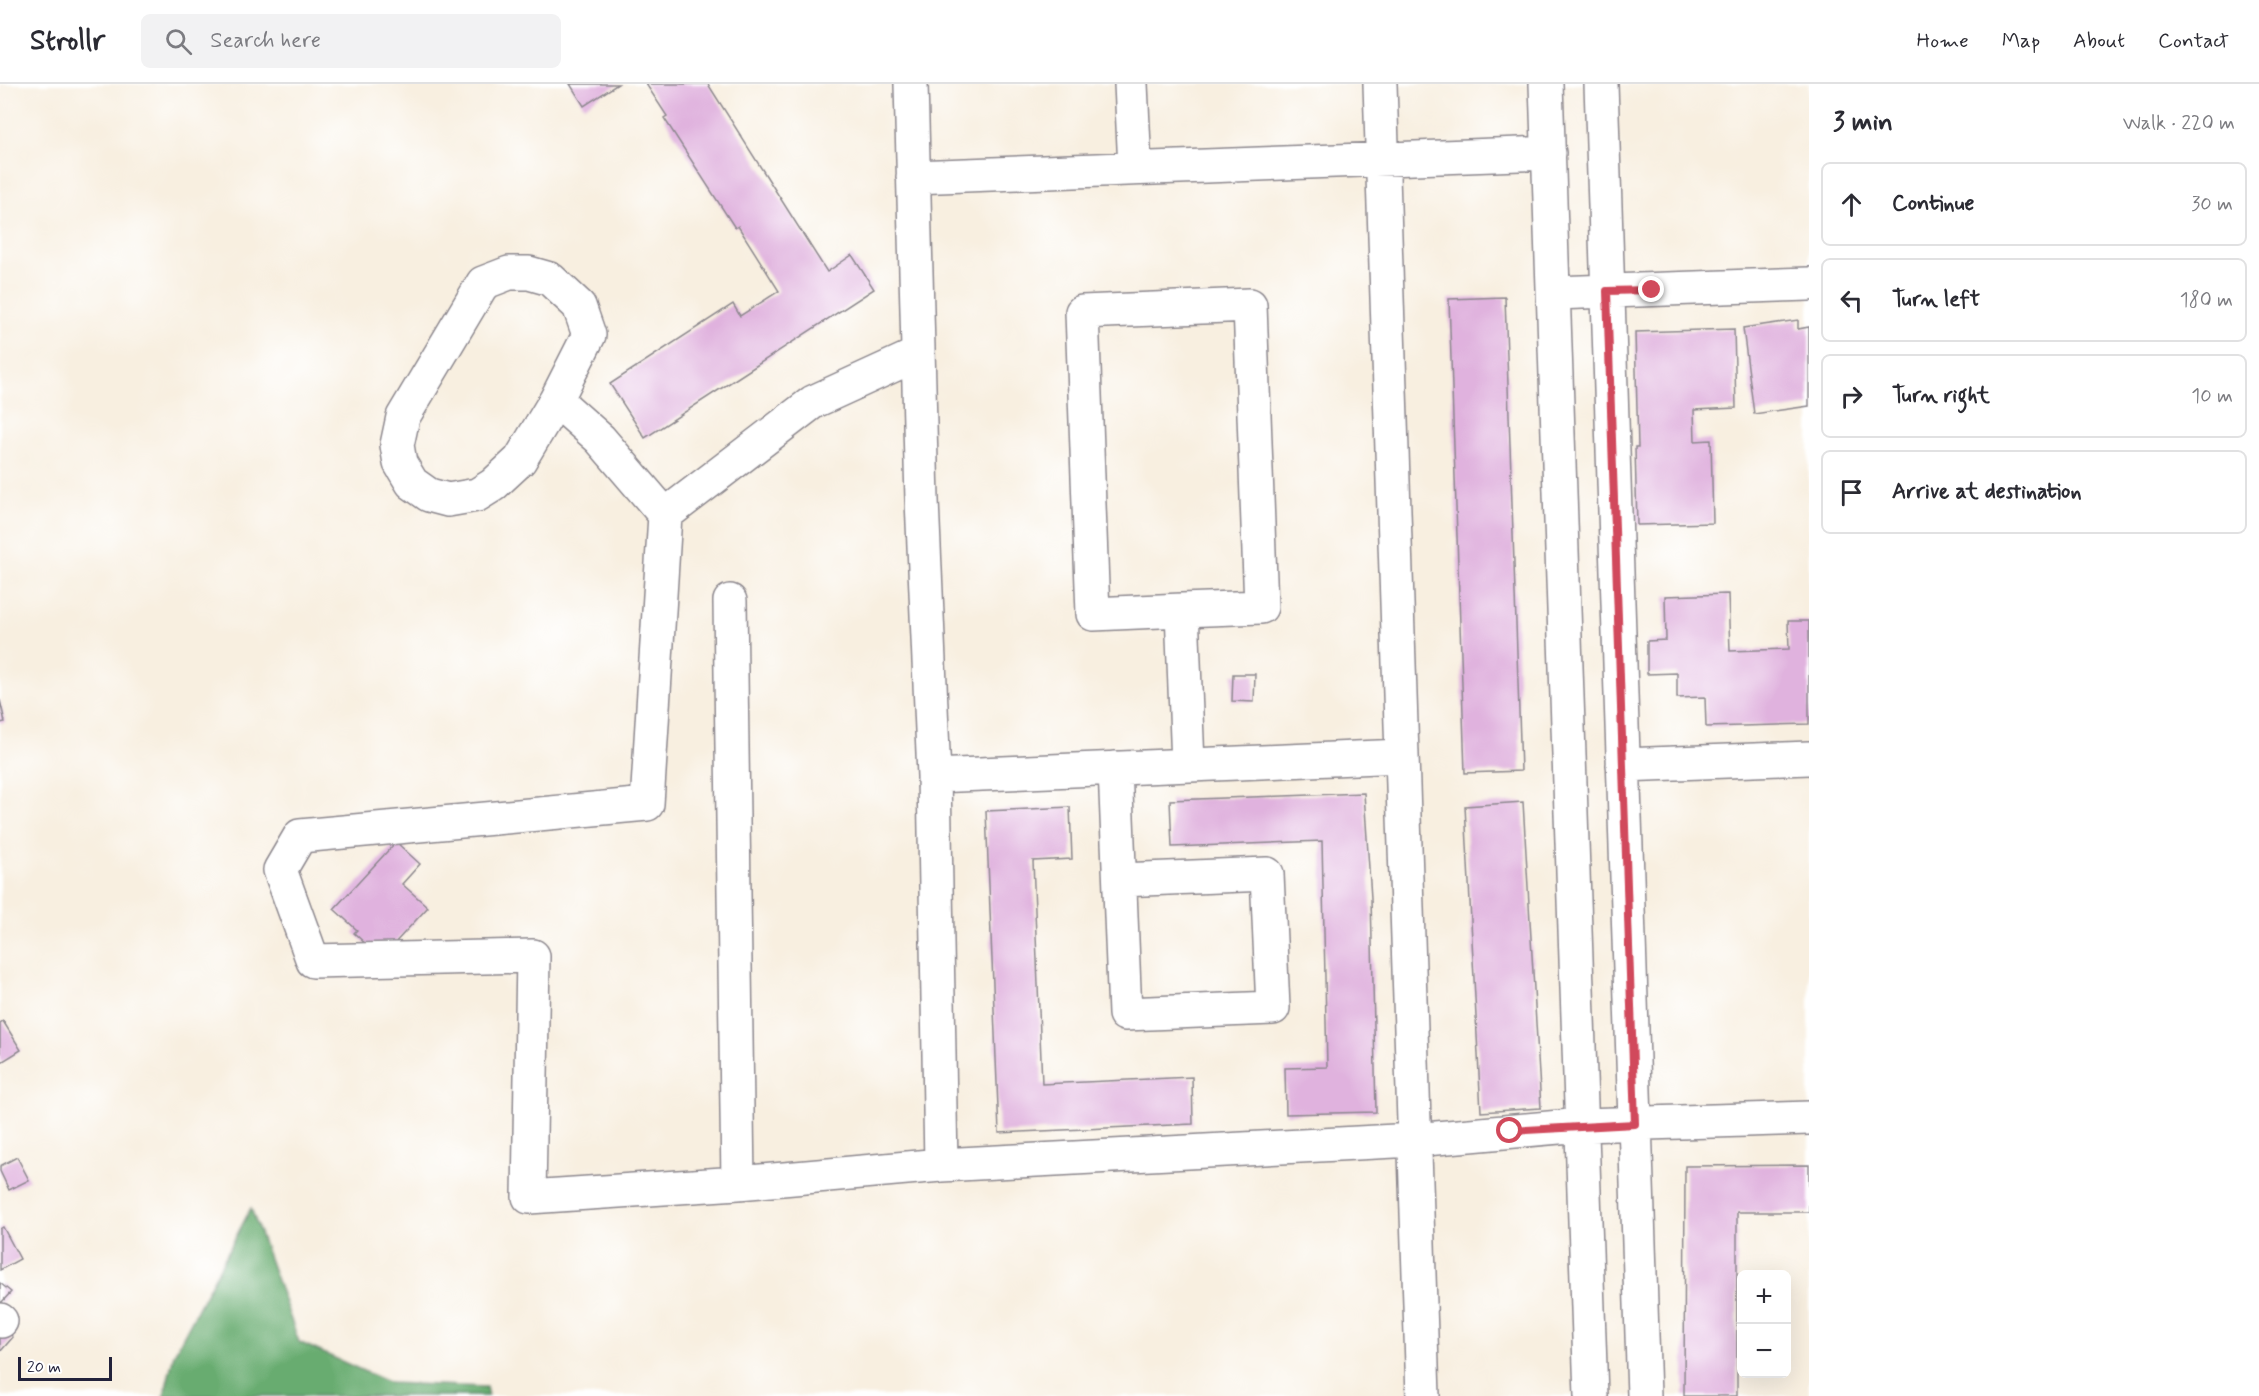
<!DOCTYPE html>
<meta charset="utf-8">
<style>
:root{--surface:#fff;--page:#f2f2f3;--text:#2b2b33;--muted:#7c7c81;--line:#e1e1e2}
body{margin:0;font-family:Mynerve,sans-serif;background:var(--page);color:var(--text)}
.controls{position:absolute;right:18px;bottom:18px;display:grid;overflow:hidden;border-radius:9px;box-shadow:0 6px 24px #0002}
.controls button{width:54px;height:54px;display:grid;place-items:center;padding:0;border:0;border-bottom:2px solid var(--line);background:var(--surface);color:var(--text);font:30px sans-serif}
.scale{position:absolute;left:18px;bottom:15px;width:94px;box-sizing:border-box;padding-left:6px;border:3px solid #22223b;border-top:0;font-size:16px;line-height:21px;white-space:nowrap;color:#22223b;-webkit-text-stroke:4px #fff;paint-order:stroke}
.stop{position:absolute;width:18px;height:18px;margin:-14px;border:4px solid #d1495b;border-radius:50%;background:#fff}
.stop.end{background:#d1495b;border-color:#fff;box-shadow:0 2px 6px #0008}
.list{margin:0;padding:0;list-style:none}
h2{display:flex;justify-content:space-between;align-items:center;height:78px;margin:0;padding:0 24px;font-size:26px}
h2 small{font-size:20px;font-weight:400;color:var(--muted)}
.list li{display:grid;grid-template-columns:39px 1fr auto;gap:18px;align-items:center;box-sizing:border-box;height:84px;margin:0 12px 12px;padding:0 12px;border:2px solid var(--line);border-radius:9px}
.list b{display:block;font-size:22px;white-space:nowrap}
.list em{font-size:20px;font-style:normal;color:var(--muted)}
.icon{flex:none;width:33px;height:33px;fill:none;stroke:currentColor;stroke-width:2;stroke-linecap:round;stroke-linejoin:round}
.map{position:relative;flex:none;width:1809px;height:1312px;overflow:hidden}
header{display:flex;align-items:center;gap:36px;box-sizing:border-box;height:84px;padding:0 30px;background:var(--surface);border-bottom:2px solid var(--line)}
header strong{font-size:28px}
nav{display:flex;gap:33px;margin-inline-start:auto;font-size:21px}
.search{width:420px;height:54px;background:var(--page);display:flex;align-items:center;gap:15px;box-sizing:border-box;padding:0 21px;border-radius:9px;color:var(--muted);font-size:22px}
main{display:flex}
aside{flex:1;background:var(--surface)}
.map>svg:first-child{display:block}
</style>
<header>
<strong>Strollr</strong>
<div class="search"><svg class="icon" aria-label="search" viewBox="0 0 24 24"><circle cx="10" cy="10" r="6"/><path d="M15 15l6 6"/></svg>Search here</div>
<nav><a>Home</a><a>Map</a><a>About</a><a>Contact</a></nav>
</header>
<main>
<div class="map">
<svg width="1809" height="1312" viewBox="0 0 1809 1312">
<rect width="100%" height="100%" fill="#fff"/>
<filter id="ink" filterUnits="userSpaceOnUse"><feTurbulence type="fractalNoise" baseFrequency=".0167" numOctaves="2"/><feDisplacementMap in="SourceGraphic" scale="12" xChannelSelector="R" yChannelSelector="G"/><feConvolveMatrix kernelMatrix="1 2 1 2 8 2 1 2 1" color-interpolation-filters="sRGB"/></filter>
<filter id="wash" filterUnits="userSpaceOnUse"><feTurbulence type="fractalNoise" baseFrequency=".008" numOctaves="4" result="noise"/><feDisplacementMap in="SourceGraphic" scale="24" xChannelSelector="R" yChannelSelector="G"/><feGaussianBlur stdDeviation="1.35" result="paint"/><feColorMatrix in="noise" values="0 0 0 0 0 0 0 0 0 0 0 0 0 0 0 0 0 1.4 0 .05"/><feComposite in="paint" operator="in"/></filter>
<g filter="url(#wash)">
<rect width="100%" height="100%" fill="#f8efe0"/>
<!-- forest -->
<path fill="#68ac70" stroke="#456756" stroke-width="1.5" d="M251,1124L299,1258L390,1299L486,1303L488,1312H164L174,1270Z"/>
<g id="blocks">
<!-- building -->
<path fill="#e0b2de" d="M570,0H618L584,22Z
M646,0H708L827,188L852,171L874,205L645,354L610,300L733,220L740,232L779,207L738,142L735,144L664,34L667,32Z
M1505,213L1521,687L1465,689L1449,215Z
M1798,236V245L1809,243V322L1754,330L1743,244Z
M1734,245L1736,324L1694,326L1695,357L1711,356L1713,439L1637,441L1635,363H1638L1635,248Z
M1728,510L1730,567L1789,565L1788,537H1809V640L1706,643L1705,613L1677,614V589L1647,590V557L1666,556L1665,512Z
M1233,590H1255L1254,618L1232,617Z
M0,616L5,638L0,639Z
M1364,709L1371,814L1376,1028L1286,1030L1285,984L1327,983L1322,757L1172,763L1170,716Z
M1523,718L1541,1024L1481,1028L1465,722Z
M1070,723L1072,775L1033,777L1042,1000L1192,993L1193,1040L999,1049L986,727Z
M396,758L420,780L402,800L428,823L381,874L354,849L357,846L334,825Z
M3,937L21,966L0,979V939Z
M17,1073L29,1096L9,1106L0,1087V1082Z
M1809,1081V1128H1737V1312H1684L1685,1082Z
M3,1143L20,1175L0,1186V1145Z
M0,1199L11,1208L0,1220Z
M0,1241L13,1253L0,1268Z"/>
</g>
</g>
<g filter="url(#ink)">
<use href="#blocks" fill-opacity="0" stroke="#8d888e" stroke-width="1.5"/>
<g fill="none" stroke-linecap="round" stroke-linejoin="round">
<!-- minor casing -->
<g stroke="#8d888e" stroke-width="36">
<path id="minor" d="M911,0L922,416L934,692L941,1081
M1131,0L1135,84
M1380,0L1423,1312
M1546,0L1591,1312
M1601,0L1644,1312
M913,93L1549,69
M1554,209L1809,200
M556,316L520,376L493,401L477,411L448,416L429,411L412,399L400,379L397,361L403,333L483,199L509,189H529L550,195L579,222L589,251L556,316L600,355L665,431L813,318L918,270
M665,431L647,720L300,752L280,786L313,877L533,872L529,1113L738,1099L941,1081L1414,1056L1582,1041L1809,1034
M730,517L738,1099
M1182,526L1261,523L1250,221L1082,228L1093,530L1182,526L1188,681
M1623,681L1809,674
M1115,684L1125,930L1273,924L1267,790L1120,796
M934,692L1402,672
M0,1236L1,1237"/>
</g>
<!-- minor -->
<use href="#minor" stroke="#fff" stroke-width="33"/>
</g>
</g>
<g fill="none" stroke-linecap="round" stroke-linejoin="round" filter="url(#ink)">
<!-- route -->
<path stroke="#d1495b" stroke-width="8" d="M1510,1047L1635,1040L1607,207L1652,206"/>
</g>
</svg>
<div class="controls">
<button>+</button>
<button>−</button>
</div>
<div class="scale">20 m</div>
<div class="stop" style="left:1510px;top:1047px"></div>
<div class="stop end" style="left:1652px;top:206px"></div>
</div>
<aside>
<h2>3 min<small>Walk · 220 m</small></h2>
<ul class="list">
<li><svg class="icon" aria-label="ahead" viewBox="0 0 24 24"><path d="M12 20V5M6 11l6-6 6 6"/></svg><div><b>Continue</b></div><em>30 m</em></li>
<li><svg class="icon" aria-label="left" viewBox="0 0 24 24"><path d="M17 20v-9H6M10 6l-5 5 5 5"/></svg><div><b>Turn left</b></div><em>180 m</em></li>
<li><svg class="icon" aria-label="right" viewBox="0 0 24 24"><path d="M7 20v-9h11M14 6l5 5-5 5"/></svg><div><b>Turn right</b></div><em>10 m</em></li>
<li><svg class="icon" aria-label="arrive" viewBox="0 0 24 24"><path d="M6 21V4h12l-3 4 3 4H6"/></svg><div><b>Arrive at destination</b></div></li>
</ul>
</aside>
</main>
